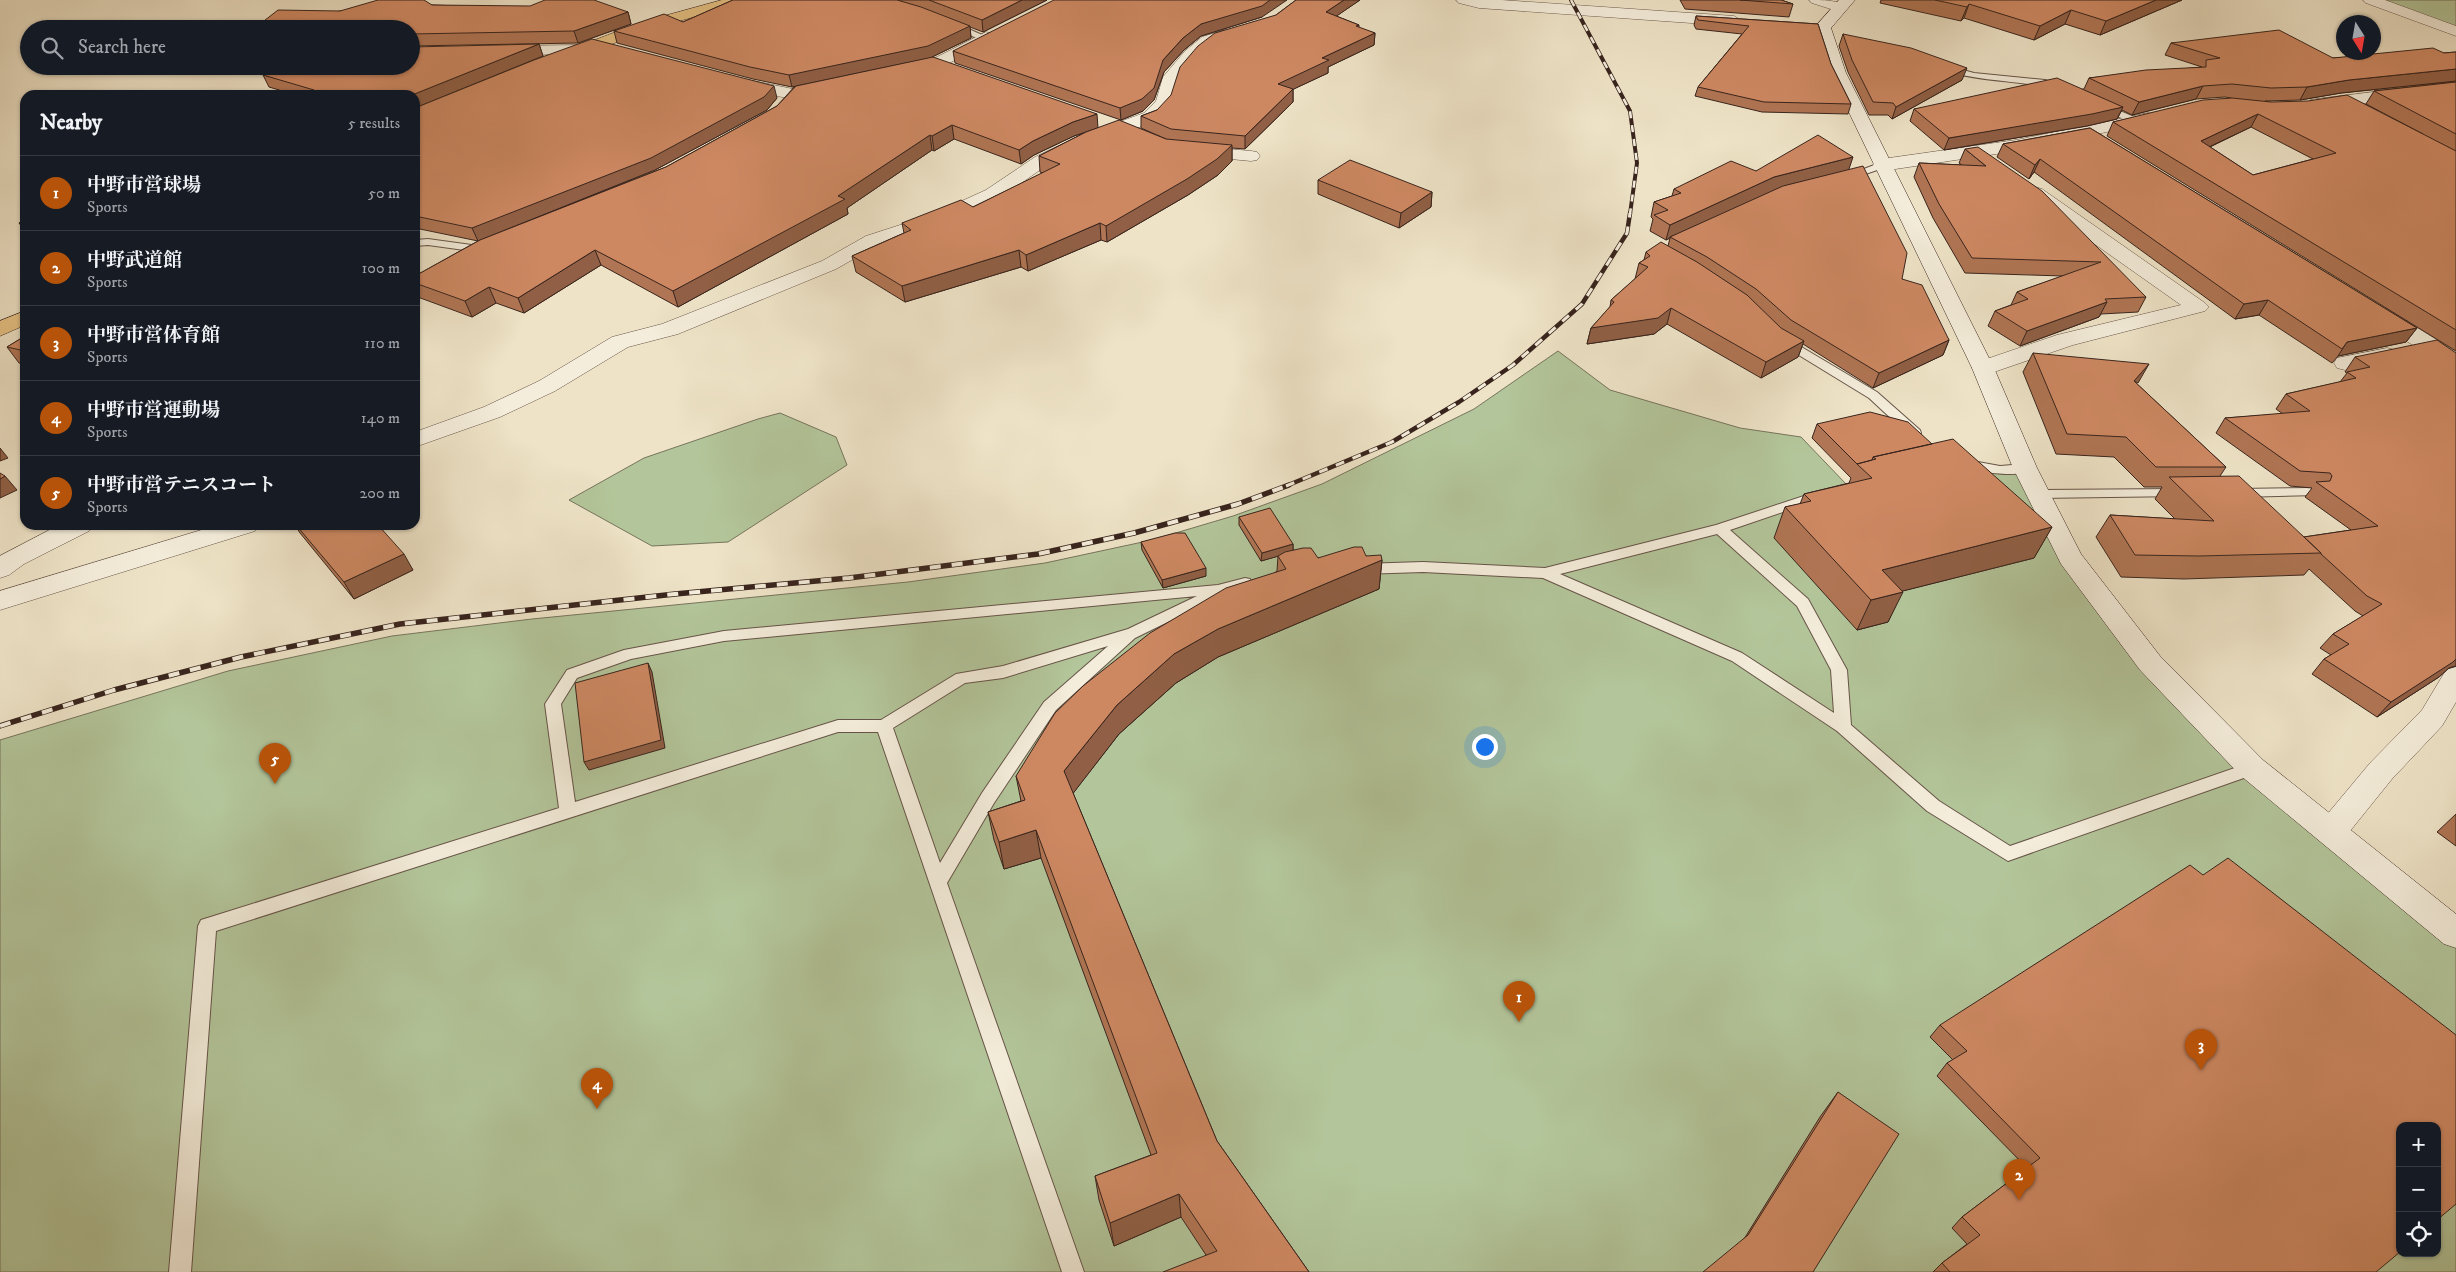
<!DOCTYPE html>
<meta charset="utf-8">
<style>
:root{--surface:#171b24;--page:#20242c;--text:#f1f3f6;--muted:#9ea1a6;--line:#363941;--accent:#b45309}
body{margin:0;font-family:"IM FELL DW Pica","Noto Serif JP",serif;background:var(--page);color:var(--text)}
.controls{position:absolute;right:15px;bottom:15px;display:grid;overflow:hidden;border-radius:10px;box-shadow:0 1px 4px #0004}
.controls button{width:45px;height:45px;display:grid;place-items:center;padding:0;border:0;border-bottom:1px solid var(--line);background:var(--surface);color:var(--text);font:25px sans-serif}
.compass{position:absolute;left:2336px;top:15px;width:45px;height:45px;border-radius:50%;background:var(--surface);box-shadow:0 1px 4px #0004;rotate:169deg}
.you{position:absolute;left:1484px;top:746px;width:18px;height:18px;margin:-12px;border:4px solid #fff;border-radius:50%;background:#1a73e8;box-shadow:0 0 0 8px #1a73e833}
.badge{display:grid;place-items:center;width:32px;height:32px;border-radius:50%;background:var(--accent);color:#fff;font-size:16px;font-weight:700}
.pin{position:absolute;translate:-50% -41px;filter:drop-shadow(0 1px 2px #0008)}
.pin::after{content:'';position:absolute;top:26px;width:18px;height:15px;background:inherit;clip-path:polygon(0 0,100% 0,50% 100%)}
.list{margin:0;padding:0;list-style:none}
h2{display:flex;justify-content:space-between;align-items:center;height:65px;margin:0;padding:0 20px;font-size:21px}
h2 small{font-size:16px;font-weight:400;color:var(--muted)}
.list li{display:grid;grid-template-columns:32px 1fr auto;gap:15px;align-items:center;box-sizing:border-box;height:75px;padding:0 20px;border-top:1px solid var(--line)}
.list b{display:block;font-size:19px;white-space:nowrap}
.list p{margin:0;font-size:16px;white-space:nowrap;color:var(--muted)}
.list em{font-size:16px;font-style:normal;color:var(--muted)}
.icon{flex:none;width:28px;height:28px;fill:none;stroke:currentColor;stroke-width:2;stroke-linecap:round;stroke-linejoin:round}
.map{position:relative;flex:none;width:2456px;height:1272px;overflow:hidden}
.search{position:absolute;background:var(--surface);box-shadow:0 1px 4px #0004;left:20px;top:20px;width:400px;height:55px;display:flex;align-items:center;gap:12px;box-sizing:border-box;padding:0 18px;border-radius:28px;color:var(--muted);font-size:19px}
.panel{position:absolute;background:var(--surface);box-shadow:0 1px 4px #0004;left:20px;top:90px;width:400px;height:440px;border-radius:15px}
.map>svg:first-child{display:block}
</style>
<div class="map">
<svg width="2456" height="1272" viewBox="0 0 2456 1272">
<rect width="100%" height="100%" fill="#eee3c7"/>
<filter id="stains"><feTurbulence type="fractalNoise" baseFrequency=".004" numOctaves="4"/><feColorMatrix values="0 0 0 0 .2 0 0 0 0 .09 0 0 0 0 .02 0 0 0 .5 -.17"/></filter>
<radialGradient id="worn" r=".72"><stop offset=".6" stop-color="#630" stop-opacity="0"/><stop offset="1" stop-color="#630" stop-opacity=".3"/></radialGradient>
<!-- green -->
<path fill="#b3c59a" stroke="#76745c" fill-rule="evenodd" d="M2371,0H2456V31Z
M1558,351L1610,390L1740,428L1801,437L1847,485L2025,468L2150,663L2456,934V1272H0V740L228,671L392,636L532,619L908,582L1045,563L1152,540L1233,516L1322,484L1474,409ZM2400,1126H2437V1253H2400Z
M780,413L836,437L847,465L728,542L652,546L569,500L644,458L758,419Z"/>
<g fill="none" stroke-linecap="round" stroke-linejoin="round">
<!-- lane casing -->
<g stroke="#665448" stroke-width="2">
<path id="lane" d="M949,23H955L989,38L982,40L949,27Z
M1945,65L1974,73L2045,80L2065,87L2060,90C2021,80 1980,82 1942,70L1940,68Z
M2101,103L2139,119L2141,121L2133,123L2098,108L2096,106Z
M1882,162L1887,165L1886,167L1848,180L1843,177Z
M428,239L479,246L484,249L479,252L428,245L415,246V240Z
M1783,336L1877,392L1920,430L1921,433L1920,436H1910L1869,398L1779,343L1777,340L1779,337Z
M1967,460L2000,466L2025,464L2032,468C2022,480 1976,471 1962,467L1960,464Z
M2312,488L2317,489L2319,492L2317,495L2239,497L2232,493L2239,489Z
M2178,489L2185,493L2183,496L2038,498L2031,494L2038,490Z
M1819,491L1826,495L1824,498L1730,530L1808,599L1847,670L1851,725L1939,801L2010,846L2252,762L2258,763L2260,768L2258,773L2008,861L1927,811L1837,731L1732,661L1543,578L1423,572L1361,574L1354,569L1361,564L1423,562L1545,568L1716,525ZM1717,534L1797,606L1831,670L1834,713L1742,653L1560,574Z
M1245,578L1250,579L1252,583L1250,587L1229,592L1135,638L1056,710L994,803L947,883L1084,1272H1062L878,732H838L216,931L191,1272H169L198,926L201,920L559,808L545,704L567,670L624,650L724,631L1218,585ZM1197,596L1128,629L1003,666L956,674L881,720H838L575,802L561,704L577,678L631,659L724,641ZM1108,646L1044,702L982,793L940,863L893,728L965,683L1003,678Z"/>
</g>
<!-- street casing -->
<g stroke="#665448" stroke-width="1">
<path id="street" d="M1456,0H1501L1734,16L1742,21L1734,26L1479,8L1459,3Z
M1809,0C1821,0 1840,0 1848,7L1840,12L1812,3Z
M2363,0H2385L2456,26V36L2366,3Z
M1225,30L1233,35L1231,38L1214,43L1197,57L1179,78L1173,102L1156,121L1087,146L1047,165L1000,198L945,223L880,244L836,269L678,334L628,347L555,391L500,417L415,447V432L484,407L539,381L612,337L662,324L822,261L866,236L931,215L986,190L1035,157L1075,138L1144,113L1156,101L1163,77L1185,51L1202,37Z
M986,32L992,34L994,37L992,40L942,67L906,75L900,74L898,70L900,66L931,60Z
M583,45L589,47L591,50L589,53L505,56L499,54L497,51L499,48L505,46Z
M739,78L798,90L801,94L798,98L792,99L733,87L731,83L733,79Z
M2456,82V92L2316,109L2310,108L2307,104L2310,100L2316,99Z
M2148,113L2154,114L2157,118L2154,122L2016,151L1882,171L1875,169L1873,165L1875,161L1882,159L2016,140Z
M1195,146L1251,151L1257,152L1260,156L1257,160L1251,161L1189,155L1186,151L1189,147Z
M2035,187L2042,189L2205,303L2209,307L2205,311L2073,345L1991,373L1983,375L1975,373L1972,368L1975,363L2057,335L2181,305L2028,197L2026,193L2028,189Z
M2379,308L2387,309L2456,352V369L2448,367L2371,319L2368,314L2371,309Z
M2387,348L2395,350L2398,355L2395,360L2345,370L2337,368L2334,363L2337,358Z
M59,525H93L89,531L24,564L9,575L0,578V556Z
M218,525H259L255,531L0,610V591Z
M2456,667V702L2442,726L2392,779L2342,841L2331,845L2320,841L2315,832L2320,823L2370,763L2422,710L2446,670Z"/>
</g>
<!-- secondary casing -->
<g stroke="#38241d" stroke-width="1">
<path id="secondary" d="M1839,0H1855L1831,28L1846,73L1994,368L2037,468L2081,554L2160,656L2263,760L2456,914V948L2444,944L2241,776L2140,670L2061,564L2013,468L1972,368L1830,73L1815,27Z"/>
</g>
<!-- primary casing -->
<g stroke="#38241d" stroke-width="1">
<path id="primary" d="M722,0H747L744,3L654,28L575,58H563L561,55L563,52L642,22Z
M25,311V325L0,336V321Z"/>
</g>
<!-- lane -->
<use href="#lane" fill="#f4eddb" fill-rule="evenodd"/>
<!-- street -->
<use href="#street" fill="#f4eddb" fill-rule="evenodd"/>
<!-- secondary -->
<use href="#secondary" fill="#f4eddb" fill-rule="evenodd"/>
<!-- primary -->
<use href="#primary" fill="#e7c284" fill-rule="evenodd"/>
<!-- rail-far2 casing -->
<g stroke="#38241d" stroke-width="4">
<path id="rail-far2" d="M1571,0L1630,111L1637,163L1630,214"/>
</g>
<!-- rail-far1 casing -->
<g stroke="#38241d" stroke-width="4.5">
<path id="rail-far1" d="M1286,486L1392,442L1459,402L1513,365L1582,304L1627,233L1630,213"/>
</g>
<!-- rail casing -->
<g stroke="#38241d" stroke-width="5.5">
<path id="rail" d="M0,726L114,690L241,657L400,624L675,594L849,578L1038,554L1134,533L1238,504L1289,485"/>
</g>
<!-- rail-far2 -->
<use href="#rail-far2" stroke="#f4eddb" stroke-width="2.5" stroke-dasharray="7" stroke-linecap="butt"/>
<!-- rail-far1 -->
<use href="#rail-far1" stroke="#f4eddb" stroke-width="3" stroke-dasharray="9" stroke-linecap="butt"/>
<!-- rail -->
<use href="#rail" stroke="#f4eddb" stroke-width="4" stroke-dasharray="11" stroke-linecap="butt"/>
</g>
<!-- wall -->
<path fill="#b07554" stroke="#38241d" fill-rule="evenodd" d="M733,0H1047L983,32L970,27L971,38L932,57L1098,128L1166,139L1141,128V116L1157,110L1276,15L1296,0H1360L1336,16L1359,25V28L1375,33L1374,45L1328,67V73L1293,89V102L1245,149L1232,148V161L1218,175L1188,195L1107,242L1101,240L1028,271L1021,267L905,302L856,272L852,256L904,233L902,223L973,207L1043,173L1040,172L1039,156L1086,132L1074,136L1034,155L1021,164L954,139L934,151L932,150L847,208L848,214L678,307L601,265L524,313L496,303L472,317L415,296V276L478,241L415,228V108L777,98L767,110L655,170L512,227L666,167L777,106L795,86L792,87L753,79L617,43L614,31L683,22Z
M1680,0H1781L1793,4L1789,17L1685,9Z
M1881,0H2182L2100,35L2065,24L2034,40L1964,18L1961,21L1880,3Z
M432,5L628,12L631,24L578,43L411,46V29L260,24L340,11Z
M1696,16L1818,24L1831,64L1851,104L1848,114L1762,112L1695,96L1698,87L1742,34L1696,29L1694,25Z
M1262,17L1201,36L1184,50L1164,72L1154,100L1143,111L1121,120L955,63L953,51Z
M1843,34L1962,80L1892,119L1888,115H1869L1848,72L1839,46Z
M2171,43L2333,58L2444,53L2456,52V81L2341,93L2300,100L2265,101L2423,134L2366,104L2374,91L2456,82V351L2107,136L2113,122L2231,98L2225,97L2196,99L2132,115L2122,110L2117,119L2087,126L1944,150L1910,121L1914,109L2084,89L2089,78L2202,67L2165,55ZM2251,127L2313,159L2253,175L2210,147Z
M539,44L543,56L415,108V95H296L269,87L263,75L273,71L258,66H411Z
M2090,128L2417,328L2406,342L2338,356L2332,363L2259,315L2235,319L2034,172L2029,179L1997,157L2003,144Z
M1965,149L2146,297L2138,312L2101,314L2099,317L2020,346L1988,326L1995,311L2011,305L2017,292L2063,276L1965,273L1933,218L1914,177L1919,163L1962,165L1959,163Z
M1849,169L1902,279L1949,340L1943,355L1873,388L1803,344L1798,357L1761,378L1667,324L1654,334L1587,344L1591,328L1610,307L1611,300L1635,279L1639,263L1644,260L1646,252L1668,246L1670,238L1666,240L1650,231L1653,219L1651,217L1654,202L1672,196L1674,189L1756,171Z
M1318,180L1432,192L1431,207L1399,228L1318,194Z
M25,220V231L19,223Z
M25,336V364L19,363L7,347Z
M2033,353L2137,384L2226,467L2220,476L2304,537L2351,530L2305,497L2312,488L2290,486L2216,433L2225,418L2283,414L2276,409L2286,394L2340,382L2347,373L2345,372L2355,357L2456,353V666L2449,668L2439,677L2377,717L2312,674L2324,659L2331,655L2320,648L2333,634L2363,616L2355,611L2309,569L2304,575L2184,579L2121,577L2096,537L2110,515L2175,519L2155,499L2162,487H2144L2114,457L2056,454L2023,372Z
M1817,424L1932,444L2052,527L2034,558L1902,591L1888,622L1857,630L1774,538L1785,507L1800,504L1804,494L1849,483L1851,478L1812,438Z
M1239,517L1293,544V550L1318,558L1366,556L1382,560L1379,589L1218,657L1176,683L1119,734L1073,793L1217,1141L1309,1272L1206,1255L1181,1217L1114,1246L1099,1200L1095,1176L1151,1155L1041,858L1004,869L994,840L988,812L1021,801L1016,776L1277,571L1278,556L1261,561L1239,525Z
M295,525H378L413,570L354,599L300,533Z
M1141,542L1206,576L1163,588L1142,550Z
M2456,814V846L2437,832Z
M1940,1025L2376,1272H1933L1942,1263L1967,1244L1952,1228L1962,1217L2027,1168L1937,1076L1947,1063L1953,1060L1930,1037Z
M1838,1092L1813,1272L1744,1239L1820,1117Z"/>
<!-- shaded-wall -->
<path fill="#905f45" stroke="#38241d" d="M1022,0H1047L983,32L982,20Z
M1270,0H1287L1262,17L1201,36L1184,50L1164,72L1154,100L1143,111L1121,120L1120,108L1183,38L1201,24Z
M1344,0H1360L1325,24L1326,12Z
M2156,0H2182L2100,35L2106,21Z
M1969,4L1964,18L1961,21L1967,7Z
M2071,10L2065,24L2034,40L2040,26Z
M628,12L631,24L578,43L574,31Z
M970,26L971,38L930,58L792,87L789,75Z
M1375,33L1374,45L1328,67V73L1277,97L1278,84L1322,58Z
M539,44L543,56L415,108V95H412Z
M1967,68L1962,80L1892,119L1896,107Z
M2456,69V81L2341,93L2300,100L2307,87L2349,80Z
M774,86L777,98L767,110L655,170L478,241L472,228Z
M2203,86L2196,99L2132,115L2139,102Z
M1293,89V102L1245,149V136Z
M2123,107L2117,119L2087,126L1944,150L1949,138Z
M1097,114L1098,128L1074,136L1034,155L1021,164L1019,150L1033,141L1073,122Z
M2258,114L2251,127L2194,154L2201,141Z
M952,125L954,139L934,151L932,136Z
M930,135L932,150L847,208L848,214L678,307L673,291L838,196Z
M1232,145V161L1218,175L1188,195L1107,242L1106,226Z
M1853,157L1848,172L1670,237V238L1666,240L1670,225L1774,177Z
M2040,159L2034,172L2029,179L2035,165Z
M1432,192L1431,207L1399,228L1401,213Z
M1100,223L1101,240L1028,271L1026,255Z
M595,250L601,265L524,313L518,298Z
M1019,250L1021,267L905,302L902,286Z
M489,287L496,303L472,317L465,301Z
M2268,300L2259,315L2235,319L2244,304Z
M2107,302L2099,317L2020,346L2027,331Z
M1671,308L1667,324L1654,334L1587,344L1591,328Z
M2417,328L2406,342L2338,356L2347,342Z
M1949,340L1943,355L1873,388L1879,373Z
M1804,341L1798,357L1761,378L1766,362Z
M2149,364L2138,383L2134,381Z
M0,448L8,458L0,461Z
M5,476L17,490L0,498V479Z
M2052,527L2034,558L1871,599L1882,570Z
M1293,544V552L1261,561L1262,553Z
M404,554L413,570L354,599L344,582Z
M1382,560L1379,589L1218,657L1176,683L1119,734L1068,800L1064,771L1117,705L1174,654L1218,629Z
M1206,568V576L1163,588L1162,580Z
M1903,592L1888,622L1857,630L1871,600Z
M2456,657V666L2449,668L2439,677L2377,717L2391,702Z
M648,663L652,672L665,748L589,770L584,762Z
M1036,830L1041,858L1004,869L999,842Z
M1179,1194L1181,1217L1114,1246L1110,1223Z"/>
<!-- building -->
<path fill="#cd8862" stroke="#38241d" fill-rule="evenodd" d="M378,0H424L432,5L530,6L545,0H594L628,12L574,31L411,34V29H239L247,23L260,24L278,10L340,11Z
M733,0H897L921,7L970,26L928,46L789,75L750,67L614,31L664,14L683,22Z
M929,0H1022L982,20Z
M1054,0H1270L1262,6L1201,24L1183,38L1163,60L1154,88L1142,99L1120,108L953,51Z
M1296,0H1344L1326,12L1359,25L1356,26L1375,33L1322,58L1329,60L1278,84L1293,89L1245,136L1171,129L1141,116L1157,110L1171,95L1180,67L1198,46L1215,33L1276,15Z
M1740,0H1781L1793,4Z
M1935,0H2156L2106,21L2071,10L2040,26L1969,4L1967,7Z
M1696,16L1818,24L1831,64L1851,104L1764,102L1698,87L1749,26L1698,20Z
M2279,30L2333,58L2433,48L2444,53L2456,52V69L2349,80L2307,87L2271,88L2232,84L2203,86L2139,102L2089,78L2146,70L2206,67V60L2220,58L2171,43Z
M1843,34L1911,48L1967,68L1896,107L1893,103L1873,102L1852,60Z
M592,39L774,86L764,97L651,158L472,228L415,216V108L534,60Z
M539,44L412,95H303L314,90L263,75L284,66H411V47Z
M933,57L1097,114L1073,122L1033,141L1019,150L952,125L932,136L930,135L838,196L845,199L673,291L595,250L518,298L489,287L465,301L415,283V276L480,240L666,167L777,106L796,86Z
M2057,78L2123,107L2092,114L1949,138L1914,109Z
M2456,82V134L2374,91Z
M2347,95L2456,151V330L2113,122L2203,100L2232,98L2271,102L2308,101ZM2258,114L2336,153L2253,175L2201,141Z
M1119,120L1166,139L1232,145L1217,159L1187,179L1106,226L1100,223L1026,255L1019,250L902,286L852,256L911,230L902,223L961,200L973,207L1060,164L1039,156L1086,132Z
M2090,128L2417,328L2347,342L2342,349L2268,300L2244,304L2040,159L2035,165L2003,144Z
M1818,135L1853,157L1774,177L1670,225L1654,215L1668,210L1654,202L1681,193L1674,189L1731,161L1756,171Z
M1978,147L2042,191L2146,297L2105,299L2107,302L2027,331L1995,311L2028,299L2017,292L2101,262L1972,258L1939,204L1919,163L1986,166L1965,149Z
M1350,160L1432,192L1401,213L1318,180Z
M1863,166L1907,253L1902,279L1922,285L1949,340L1879,373L1791,320L1756,289L1707,257L1670,237L1783,186Z
M25,220V224L19,223Z
M1661,242L1697,262L1747,295L1781,328L1804,341L1766,362L1671,308L1658,318L1591,328L1614,302L1611,300L1648,267L1639,263L1650,256L1646,252Z
M25,336V351L7,347Z
M2437,340L2456,353V659L2453,662L2391,702L2324,659L2349,644L2333,634L2382,604L2367,596L2321,554V553L2304,537L2378,526L2316,482L2330,481L2332,476L2330,473L2300,471L2225,418L2310,411L2286,394L2356,378L2347,372L2370,367L2355,357Z
M2033,353L2149,364L2134,381L2226,467H2156L2126,437L2067,434Z
M1870,412L1908,422L1932,444L1873,457L1872,460L1857,464L1817,424Z
M1953,439L2052,527L1882,570L1903,592L1871,600L1785,507L1811,501L1804,494L1872,478L1857,464L1876,459L1873,457Z
M0,473L5,476L0,479Z
M2239,476L2321,553L2199,556L2135,555L2110,515L2214,521L2169,477Z
M1270,508L1293,544L1262,553L1239,517Z
M296,525H378L404,554L344,582Z
M1175,533H1185L1206,568L1162,580L1141,542Z
M1354,547H1362L1366,556L1381,555L1382,560L1218,629L1174,654L1117,705L1064,771L1217,1141L1309,1272H1163L1217,1251L1179,1194L1110,1223L1095,1176L1157,1153L1036,830L999,842L988,812L1025,800L1016,776L1055,713L1083,686L1150,633L1226,588L1286,569L1278,556L1285,552L1303,548H1311L1318,558Z
M648,663L661,740L584,762L575,683Z
M2228,858L2456,1035V1204L2437,1220V1126H2400V1252L2376,1272H1950L1942,1263L1980,1235L1962,1217L2040,1158L1947,1063L1967,1051L1940,1025L2190,865L2203,875Z
M1838,1092L1899,1134L1813,1272H1703L1748,1235Z"/>
<rect width="100%" height="100%" filter="url(#stains)"/>
<rect width="100%" height="100%" fill="url(#worn)"/>
</svg>
<div class="controls">
<button>+</button>
<button>−</button>
<button><svg class="icon" aria-label="locate" viewBox="0 0 24 24"><circle cx="12" cy="12" r="6"/><path d="M12 2v4M12 18v4M2 12h4M18 12h4"/></svg></button>
</div>
<svg class="compass" viewBox="-18 -18 36 36"><path d="M0-13l5 13h-10z" fill="#e53935"/><path d="M0 13l5-13h-10z" fill="#9ea1a6"/></svg>
<div class="you"></div>
<div class="pin badge" style="left:1519px;top:1022px">1</div>
<div class="pin badge" style="left:2019px;top:1200px">2</div>
<div class="pin badge" style="left:2201px;top:1070px">3</div>
<div class="pin badge" style="left:597px;top:1109px">4</div>
<div class="pin badge" style="left:275px;top:784px">5</div>
<div class="search"><svg class="icon" aria-label="search" viewBox="0 0 24 24"><circle cx="10" cy="10" r="6"/><path d="M15 15l6 6"/></svg>Search here</div>
<section class="panel">
<h2>Nearby<small>5 results</small></h2>
<ul class="list">
<li><span class="badge">1</span><div><b>中野市営球場</b><p>Sports</p></div><em>50 m</em></li>
<li><span class="badge">2</span><div><b>中野武道館</b><p>Sports</p></div><em>100 m</em></li>
<li><span class="badge">3</span><div><b>中野市営体育館</b><p>Sports</p></div><em>110 m</em></li>
<li><span class="badge">4</span><div><b>中野市営運動場</b><p>Sports</p></div><em>140 m</em></li>
<li><span class="badge">5</span><div><b>中野市営テニスコート</b><p>Sports</p></div><em>200 m</em></li>
</ul>
</section>
</div>
